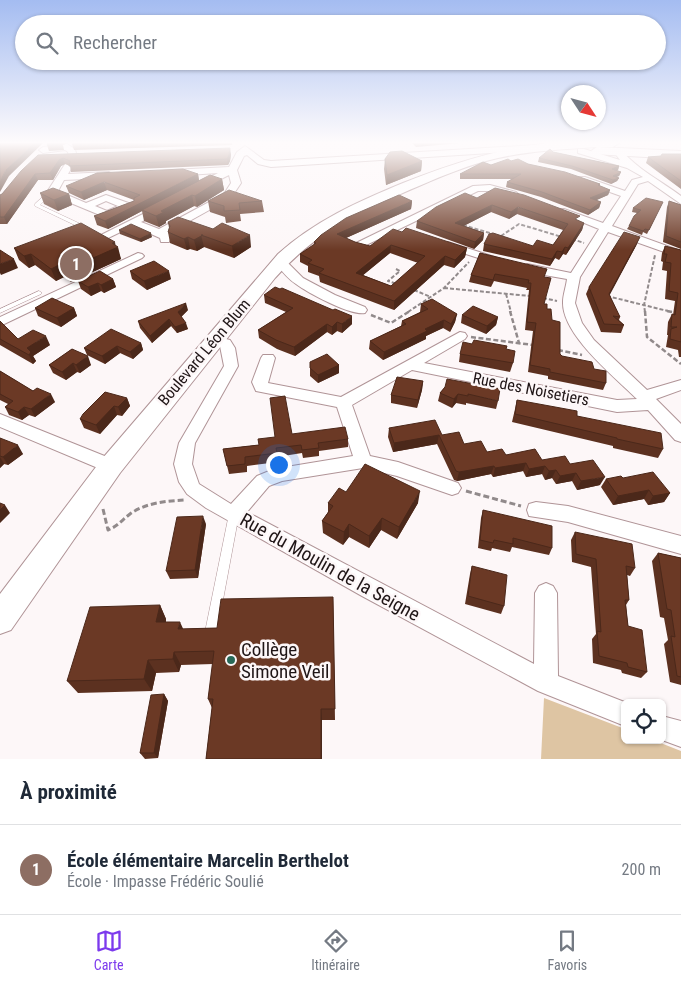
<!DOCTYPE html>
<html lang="fr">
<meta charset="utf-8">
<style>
:root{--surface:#fff;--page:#f6f6f7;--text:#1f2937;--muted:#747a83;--line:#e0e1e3;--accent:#7c3aed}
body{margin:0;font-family:"Roboto Condensed",sans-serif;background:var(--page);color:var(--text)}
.controls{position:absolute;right:15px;bottom:15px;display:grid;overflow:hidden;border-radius:8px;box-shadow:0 1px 4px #0004}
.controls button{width:45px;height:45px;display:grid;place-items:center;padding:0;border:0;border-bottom:1px solid var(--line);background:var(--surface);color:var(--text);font:25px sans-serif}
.compass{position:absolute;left:561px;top:85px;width:45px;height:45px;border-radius:50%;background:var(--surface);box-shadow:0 1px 4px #0004;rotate:126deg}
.you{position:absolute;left:278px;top:464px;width:18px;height:18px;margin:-12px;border:4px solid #fff;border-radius:50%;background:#1a73e8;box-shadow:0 0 0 8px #1a73e833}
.badge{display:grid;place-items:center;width:32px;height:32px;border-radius:50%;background:var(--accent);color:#fff;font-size:16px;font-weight:700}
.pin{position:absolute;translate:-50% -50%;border:2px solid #fff;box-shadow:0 1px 5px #0006}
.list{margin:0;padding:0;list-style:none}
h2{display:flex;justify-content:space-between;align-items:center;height:65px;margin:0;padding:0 20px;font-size:21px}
h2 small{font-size:16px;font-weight:400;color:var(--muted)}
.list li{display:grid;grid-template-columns:32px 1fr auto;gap:15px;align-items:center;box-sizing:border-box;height:90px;padding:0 20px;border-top:1px solid var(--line)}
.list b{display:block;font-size:19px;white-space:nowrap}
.list p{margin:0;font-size:16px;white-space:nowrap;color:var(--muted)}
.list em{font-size:16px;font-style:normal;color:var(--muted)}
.icon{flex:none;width:28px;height:28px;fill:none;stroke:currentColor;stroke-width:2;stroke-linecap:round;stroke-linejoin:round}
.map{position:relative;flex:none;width:681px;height:759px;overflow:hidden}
.search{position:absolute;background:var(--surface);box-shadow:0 1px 4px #0004;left:15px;right:15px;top:15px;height:55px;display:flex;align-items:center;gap:12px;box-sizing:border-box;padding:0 18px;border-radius:28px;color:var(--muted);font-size:19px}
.sheet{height:155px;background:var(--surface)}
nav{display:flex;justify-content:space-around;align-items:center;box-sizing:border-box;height:70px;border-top:1px solid var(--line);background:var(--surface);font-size:14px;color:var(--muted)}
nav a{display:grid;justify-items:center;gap:2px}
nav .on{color:var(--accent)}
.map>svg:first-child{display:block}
</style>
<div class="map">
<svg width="681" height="759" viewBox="0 0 681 759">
<rect width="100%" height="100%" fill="#fdf7f8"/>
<!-- green -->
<path fill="#dec5a3" d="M544,698L625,729V740H653L681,751V759H541Z"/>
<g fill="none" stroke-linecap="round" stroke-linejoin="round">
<!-- lane casing -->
<g stroke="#b09497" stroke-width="1">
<path id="lane" d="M46,194L50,195L40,205L87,227V229H83L35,206V204Z
M39,291L42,293L41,294L0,313V309Z
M234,510L237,511L239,514L217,632L215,636L211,638L207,636L205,632L229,514L231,511Z"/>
</g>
<!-- street casing -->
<g stroke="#b09497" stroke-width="2">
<path id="street" d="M67,144L75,149L77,158L68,174L109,172L114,175L109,178L64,180L58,191L86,203L106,195L134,205V209H126L107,218L49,194L47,192L69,158L68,152L65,150L43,153L39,150L43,147ZM106,201L118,206L107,211L95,206Z
M536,145L539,146V150L271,167L258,164L247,155L244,156L237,170L241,183L231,198L168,233L171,237L169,242H161L160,238L133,226L106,239H98L97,237L161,205L165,206V210L141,222L159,229L224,194L231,183L229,175L201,189L198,188V184L218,173L172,176L167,173L172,170L229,167L237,152L245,146L264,160L271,161Z
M578,149H584L620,160L614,152L621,150C637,169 661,181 681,196V204L648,181L638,184L612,226L681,251V258L608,232L580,277L575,303L582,323L594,340L647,390L681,380V390L656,399L681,424V442L675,440L648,410L617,412L412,370L352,405L370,456L398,462L458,483L461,488L458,493L452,495L397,476L363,468L282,481L269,486L247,512L534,664L535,593L539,586L546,583L553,586L557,593L558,676L627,703H625V726L538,691L362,596L206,508L187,494L179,482L174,464L179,443L224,366L220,346L209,343L207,340L209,337L214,336L230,340L235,348L238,366L195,443L192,464L199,484L231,504L257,476L274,469L353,456L337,407L256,391L252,382L261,358L263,355H273L275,358L268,383L341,397L460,332L465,333L467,336L465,339L424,363L617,400L637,399C615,377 562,335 563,302C563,295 566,287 567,279L527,272L521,268L527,264L571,273L599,229L555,211L556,209H564L603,223L621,196L579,181V177H585L625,191L632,180L643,177L627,168L578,153Z
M490,185L516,192L518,194L513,197L490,191H478L360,248L356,249L350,246L473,186Z
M448,242L501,259L503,261L497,264L444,247L442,245L444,243Z
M138,253L142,254L144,256L142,258L0,326V317Z
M280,258L284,259L303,278L335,295L365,307L367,310L365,313C351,316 308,293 296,284C288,279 280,269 274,261Z
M0,414L117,461L120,466L117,471L111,473L105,471L0,427Z
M536,502L568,506L681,536V554L568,522L529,516L527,510L529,504Z
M662,716L681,721V747L662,740Z"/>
</g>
<!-- secondary casing -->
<g stroke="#b09497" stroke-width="2">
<path id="secondary" d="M549,143H619L613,147H598L681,151V159L593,154L591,151L597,147C564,149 530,151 498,158C471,164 444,175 419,186C360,211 318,230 275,278L120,473L11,630L0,634V594L102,459L278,254C315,221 357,202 403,183C451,164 497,149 549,143Z"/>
</g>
<!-- path-far2 -->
<path stroke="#918a8b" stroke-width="2" stroke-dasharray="4 2" stroke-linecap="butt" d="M463,225L493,234
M501,236L519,224L562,237
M572,239L584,243
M396,269L400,271L388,281L397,284
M444,288L530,296
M414,290L431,297
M506,294L511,312
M607,296L672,312
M543,298L557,301
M408,312L444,288L469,262
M645,312L644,305L655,255"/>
<!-- path-far1 -->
<path stroke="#918a8b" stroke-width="2.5" stroke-dasharray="5 2.5" stroke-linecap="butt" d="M510,311L519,343
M645,311L647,337L681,364
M667,311L681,314
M371,315L391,323L410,311
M471,337L533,345
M558,350L582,355"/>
<!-- path -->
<path stroke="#918a8b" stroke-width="3" stroke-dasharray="6 3" stroke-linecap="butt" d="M466,491L521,506
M103,509L108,530C118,526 122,520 130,514C145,503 166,501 184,500"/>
<!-- lane -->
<use href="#lane" fill="#fff" fill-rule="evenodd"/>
<!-- street -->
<use href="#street" fill="#fff" fill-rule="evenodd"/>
<!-- secondary -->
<use href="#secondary" fill="#fff" fill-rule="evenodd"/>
</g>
<!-- wall -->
<path fill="#5c3120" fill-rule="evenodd" d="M67,143L63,145L64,150L49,151L47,145Z
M73,143H232V145L74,150L72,144Z
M412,143H461L416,147Z
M553,152L619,166L618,170H616L621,172L619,176L616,177L619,178L617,181L611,184L571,169L538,162L539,158Z
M231,154L230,161L228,165L71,172L70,166L65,164L61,166L53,180H38L7,224H0V195L2,194L38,155Z
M681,154V189L646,163L648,157Z
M385,159L422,161L421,171L386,185L384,169Z
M511,161L528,164L600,184V186L610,190L608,195L596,200L601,202L599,208L588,215L541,197L506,187L507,182L512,179H460V174L491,165Z
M198,174L199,181L222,179L224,190L197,207L194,206L166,221V223L159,227L144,221L142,211L108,229L97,225L94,216L134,201V200L107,190L84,200L69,193L66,186Z
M40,193L69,194L72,205L58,211L44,204Z
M477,198L578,221L584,223L582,230L566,255L563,254L559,260L555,258L550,266L483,251L484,244L533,246L553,245L563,230L517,214L509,219L491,212L463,226L484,233L483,240L474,249L416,228L417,221Z
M208,201H262L264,212L240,214L241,221L226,223L225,217L210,212Z
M412,201L411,209L346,238L355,242L370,246L402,232L467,248L465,257L454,268L444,265L394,310L320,282L319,276L308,272V266L300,262V254L314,245V242ZM390,253L418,263L391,286L363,275Z
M669,201L681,205V249L663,242L667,207Z
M663,202L647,234L643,232L642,235L627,229L629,226L637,213L632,212L633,208Z
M168,222L251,247L234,258L204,247L197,251L190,249L187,250L170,243L168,232L169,228Z
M119,230L152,237L141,242L120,234Z
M637,244L609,295L620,317L619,320L624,325L621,333L601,332L586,294L589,287Z
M116,246L121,259L71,282L64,277L56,281L35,265L29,268L19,260L14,248Z
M665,246L681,250V357H679L678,350L666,347L668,335H667L668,322L672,314L673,315L675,301L665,299L667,271L662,270L663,262L661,261L662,253Z
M480,253L544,277V304L552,320L560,354L562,356L594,369L606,383L603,390L548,379V376L528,372L533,331L525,330L529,290H526L527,288L494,281L491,287L469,282L471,275Z
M130,271L171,279L147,290L132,279Z
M113,279L116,287L104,293L101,291L91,296L81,289L78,281Z
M264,295L352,324L342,333L337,331L332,335L327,332L295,356L277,349L259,338L258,330L286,312L265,303Z
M421,304L457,314L455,322L450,332L443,328L426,336V339L383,360L369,349L370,341L401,326L402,321L420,312Z
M35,308H74L77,316L61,327L38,316Z
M188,310L181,317L188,329L177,333L171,326L152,343L140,328L138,321Z
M462,315L498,317L496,325L486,334L461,323Z
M0,321L18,339L50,345L33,356L36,361L33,364L0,345Z
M141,343L143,350L133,359L120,353L105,364L87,355L84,348Z
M72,349L91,365L80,373L77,372L66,380L53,373L49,365Z
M506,349L513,363L510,372L459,362L460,354Z
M310,362L339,365V373L318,383L310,376Z
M0,371L33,391L55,402L35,417L29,415L22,420L9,415L5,407L8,404L0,400Z
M423,381L422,390L417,408L391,403V395Z
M445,387L498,401L496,409L466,403V405L456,403L452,408L438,401L440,393Z
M127,398L130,406L122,416L117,415L100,434L84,428L80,419Z
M517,400L577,416L663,449L658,458L613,448V446L512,422L515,409Z
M389,428L442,435L464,444L487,452L570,464L600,485L577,490L572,481L556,484L552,478L545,480L542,474L526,477L523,471L493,477L491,474L457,481L454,480L437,444L393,452L388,437Z
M0,438L23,454L8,465L4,464L0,468Z
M348,439V447L319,451V456L303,458L302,453L277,457L278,462L247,466V472L229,474L223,449L259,445Z
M623,478L670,493L664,502L648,505L644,499L613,505L601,487L606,479Z
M346,492L418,503L397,539L381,530L369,548L349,537L343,545L323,533L322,521L328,512V503Z
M483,510L552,548L549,555L512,547L510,552L492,548L491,551L478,548L481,518Z
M206,524L198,578L170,579L166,571Z
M575,532L635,568L630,576L627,575L629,600L626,605L628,626L647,672L641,678L622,673L621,670L593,663L592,639L596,634L591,567L572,562L571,540Z
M658,553L681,558V685L670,682L664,644L668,640L664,618L660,617L652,561Z
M472,566L504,606L501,614L465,604L470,574Z
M333,597L335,720H322V759H206L212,708L208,699L213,664L181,665L179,672L156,673L152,691L78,693L67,681L160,605L166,619V622L183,629L217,628Z
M164,694L168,701L158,758L145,759L140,753Z"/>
<!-- shaded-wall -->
<path fill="#4b281a" d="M34,143H43L9,176L0,192V181L6,170Z
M230,148L231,154L230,161L228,165L227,159Z
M63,158L65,164L61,166L53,180L50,173L59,160Z
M422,161L421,171L386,185L387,175Z
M619,166L618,170L611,173L612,169Z
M621,172L619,176L612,179L613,176Z
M35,174L38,180L7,224L4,217Z
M198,174L199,181L142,210V211L108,229L105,221Z
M619,178L617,181L611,184L613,180Z
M222,179L224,190L197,207L195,196Z
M104,182L107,190L84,200L81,192Z
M610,190L608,195L588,204L590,198Z
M69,194L72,205L58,211L54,200Z
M192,195L194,206L166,221V223L159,227L156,216L161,211Z
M412,201L411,209L337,242V234Z
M601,202L599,208L588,215L590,210Z
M492,205L491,212L454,231L455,223Z
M518,207L517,214L509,219L511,212Z
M584,223L582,230L566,255L568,248Z
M151,233L152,237L141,242L140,239Z
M484,233L483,240L474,249L475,242Z
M201,235L204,247L197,251L194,240Z
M250,235L251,247L234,258L232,246Z
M188,237L190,249L187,250L184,239Z
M640,237L637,244L606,302L609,294Z
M115,242L116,248L118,247L121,259L71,282L66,270Z
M391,245L390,253L356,281V273Z
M565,247L563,254L559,260L562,252Z
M467,248L465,257L454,268L455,260Z
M557,251L555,258L550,266L552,259Z
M31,254L35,265L29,268L24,256Z
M445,256L444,265L394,310V301Z
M14,259L18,268L1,275L0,273V264Z
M59,265L64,277L56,281L51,269Z
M169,271L171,279L147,290L144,281Z
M113,279L116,287L104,293L101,285Z
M98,283L101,291L91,296L88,287Z
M186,303L188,310L179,319L178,312Z
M74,308L77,316L61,327L57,318Z
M457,314L455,322L450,332L451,324Z
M352,316V324L342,333V324Z
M498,317L496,325L486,334L487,326Z
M169,319L171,326L152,343L150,336Z
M444,320L443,328L426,336V339L383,360L384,352L425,329Z
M337,322V331L332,335V327Z
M186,323L188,329L177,333L175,327Z
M327,324V332L295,356L294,347Z
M46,336L50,345L33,356L36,361L33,364L29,355L27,348Z
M141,343L143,350L133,359L130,352Z
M117,346L120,353L105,364L102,356Z
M88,356L91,365L80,373L76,365Z
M73,363L77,372L66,380L62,372Z
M339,365V373L318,383V375Z
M423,381L422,390L417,408L418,400Z
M51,394L55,402L35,417L31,409Z
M458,394L456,403L452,408L454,399Z
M127,398L130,406L122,416L118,407Z
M114,406L117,415L100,434L96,425Z
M24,407L29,415L22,420L18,412Z
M439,435L437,444L393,452L394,443Z
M18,445L23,454L8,465L3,457Z
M0,457L4,464L0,468Z
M526,463L523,471L493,477L495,468Z
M494,466L491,474L457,481L459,472Z
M545,466L542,474L526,477L529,469Z
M556,470L552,478L545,480L549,471Z
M576,473L572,481L556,484L560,476Z
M605,477L600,485L577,490L581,481Z
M649,490L644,499L613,505L618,496Z
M420,491L418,503L397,539L399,527Z
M670,493L664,502L648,505L653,496Z
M5,505L10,513L0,523V510Z
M203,516L206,524L198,578L195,570Z
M382,518L381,530L369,548V536Z
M349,524V537L343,545L344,532Z
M160,605L166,619L163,636L156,622Z
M180,622L186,635L178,629Z
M174,652L181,665L179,672L173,659Z
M148,660L156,673L152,691L144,679Z
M164,694L168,701L158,758L154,753Z
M321,709L322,720V759H321Z"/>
<!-- building -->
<path fill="#6b3925" stroke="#4b281a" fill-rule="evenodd" d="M0,143H34L6,170L0,181Z
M48,143H62V144L47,145Z
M230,148L229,155L227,159L69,166L70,161L63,158L59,160L50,173L35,174L4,217H0V195L2,194L21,171L38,155Z
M550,149L553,152L619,166L612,169L621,172L613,176L619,178L613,180L572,166L539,158Z
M402,151L422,161L387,175L385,159L390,152Z
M662,154H681V181L648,157L661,156Z
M508,159L511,161L518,159L528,164L565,172L600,184L598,185L610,190L590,198L601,202L590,210L542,192L507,182L521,174H460L483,162L491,165Z
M183,169L198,174L105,221L94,216L134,201V198L140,195L104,182L81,192L66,186L97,173Z
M210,175L222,179L195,196L192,195L161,211L164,212L156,216L142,210Z
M53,188L69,194L54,200L40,193Z
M495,188L524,195L580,216L575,219L584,223L568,248L565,247L562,252L557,251L552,259L484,244L489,234L493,233L533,246L537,240L553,245L568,224L518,207L511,212L492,205L455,223L484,233L475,242L417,221L436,207L465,193L477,198Z
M229,190L262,201L239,203L240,210L224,211V206L208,201Z
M399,195L412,201L337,234L355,242L370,246L393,229L402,232L406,228L467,248L455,260L445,256L394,301L319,273L324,269L308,263L312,260L300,254L316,243L314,242L321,235L346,218ZM391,245L425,256L391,286L356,273Z
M646,198L663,202L649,230L645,229L643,231L629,226L634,216L641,210L633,208Z
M669,201L681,205V242L666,236Z
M178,217L213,229L222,223L250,235L232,246L201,235H203L194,240L188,237L184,239L168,232L170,226L168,222Z
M81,223L115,242L112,243L118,247L66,270L59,265L51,269L31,254L24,256L14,248Z
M131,224L151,233L140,239L119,230Z
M624,232L640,237L609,294L620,317L613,316L624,325L604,324L589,287Z
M665,246L681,250V342L670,339L671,329L677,327H671L672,314L675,315L678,293L669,291L671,263L665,262L667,254H664Z
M0,250L14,259L0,264Z
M480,253L547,269L544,277L551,278L544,304H547V309H551L552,320L560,322V354L562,356L592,362L594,369L606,371V383L550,372V369L530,365L536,323L527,322L531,283H528L529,280L495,274L493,280L471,275Z
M154,261L169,271L144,281L130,271Z
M100,271L113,279L101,285L98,283L88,287L78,281Z
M275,287L280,289L282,288L333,310L335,309L352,316L342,324L337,322L332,327L327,324L294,347L276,340L258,330L293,308L264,295Z
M52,298L74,308L57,318L35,308Z
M432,299L457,314L451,324L444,320L425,329L427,331L384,352L370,341L406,324L402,321L428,309L421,304Z
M186,303L178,312L186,323L175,327L169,319L150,336L138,321Z
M473,306L498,317L487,326L462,315Z
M0,321L18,339L33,330L46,336L27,348L31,352L29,355L0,339Z
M111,329L141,343L130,352L117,346L102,356L84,348Z
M474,340L507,346L506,349L515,351L513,363L460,354L463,342L472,344Z
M72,349L88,356L76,365L73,363L62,372L49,365Z
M327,354L339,365L318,375L310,368V362Z
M0,371L33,391L37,388L51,394L31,409L24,407L18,412L5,407L13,401L0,394Z
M397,377L423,381L418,400L391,395Z
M447,379L500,389L498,401L468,394V396L458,394L454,399L440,393L445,387Z
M105,392L127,398L118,407L114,406L96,425L80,419L83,414Z
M285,396L292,434L345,427L348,439L318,443L319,448L302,450L301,445L276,448L277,453L245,457V464L227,466L223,449L259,445L258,439L275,437L270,398Z
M517,400L577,411V416L661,433L663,449L617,439V438L515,414Z
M435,420L442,435L459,432L464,444L481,441L487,452L502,449L506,455L535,449L542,460L565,456L570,464L593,460L605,477L581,481L576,473L560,476L556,470L549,471L545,466L529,469L526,463L495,468L494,466L459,472L456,471L439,435L394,443L389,428Z
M0,438L18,445L3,457L0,456Z
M365,464L420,491L399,527L382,518L369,536L349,524L344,532L322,521L333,506L328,503L339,488L346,492Z
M653,472L670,493L653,496L649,490L618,496L606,479L621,476L623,478Z
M0,503L5,505L0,510Z
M483,510L552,526V548L513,538V544L494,540L493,543L480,540Z
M203,516L195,570L166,571L177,517Z
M575,532L632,544L635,568L626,566L629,600H625L628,626L642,630L647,672L628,667L627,663L599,656L597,631L601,632L596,559L576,554Z
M658,553L681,558V677L677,676L671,636L675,637L671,610L667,609Z
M472,566L507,575L504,606L468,596Z
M333,597L335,709H321V759H206L213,699H208L214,651L174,652L173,659L148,660L144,679L67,681L90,607L160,605L156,622H180L178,629L217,628L221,599Z
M164,694L154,753H140L151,695Z"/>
<!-- sky -->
<linearGradient id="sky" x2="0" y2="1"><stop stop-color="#a4bcf1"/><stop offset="0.57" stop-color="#fefbfc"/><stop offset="1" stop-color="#fefbfc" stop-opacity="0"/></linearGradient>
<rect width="681" height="250" fill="url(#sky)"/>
<!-- markers -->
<circle fill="#286958" stroke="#fdf7f8" stroke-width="2" cx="231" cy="660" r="5"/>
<g text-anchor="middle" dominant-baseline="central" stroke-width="5" stroke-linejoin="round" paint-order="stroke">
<!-- street labels -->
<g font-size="16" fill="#1f1516" stroke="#fdf7f8">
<text transform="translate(204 352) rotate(-50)">Boulevard Léon Blum</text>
<text transform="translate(531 389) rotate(11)">Rue des Noisetiers</text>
</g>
<!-- near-street labels -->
<g font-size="19" fill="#1f1516" stroke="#fdf7f8">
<text transform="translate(330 567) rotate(29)">Rue du Moulin de la Seigne</text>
</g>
<!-- near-poi labels -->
<g font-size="19" fill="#1f1516" stroke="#fdf7f8" text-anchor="start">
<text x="241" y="649">Collège<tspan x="241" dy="22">Simone Veil</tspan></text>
</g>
</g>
</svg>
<div class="controls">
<button><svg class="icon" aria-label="locate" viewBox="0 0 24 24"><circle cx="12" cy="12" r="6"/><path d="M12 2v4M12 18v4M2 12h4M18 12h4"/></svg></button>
</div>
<svg class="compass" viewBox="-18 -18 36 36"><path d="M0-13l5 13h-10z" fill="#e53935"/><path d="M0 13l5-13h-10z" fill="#747a83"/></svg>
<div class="you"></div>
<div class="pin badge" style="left:76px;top:264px;background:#8d6e63">1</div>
<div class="search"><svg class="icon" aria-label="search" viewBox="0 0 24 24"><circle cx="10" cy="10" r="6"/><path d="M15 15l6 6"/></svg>Rechercher</div>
</div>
<section class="sheet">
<h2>À proximité<small></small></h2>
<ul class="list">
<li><span class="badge" style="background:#8d6e63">1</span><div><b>École élémentaire Marcelin Berthelot</b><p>École · Impasse Frédéric Soulié</p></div><em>200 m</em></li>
</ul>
</section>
<nav>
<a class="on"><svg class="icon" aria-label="map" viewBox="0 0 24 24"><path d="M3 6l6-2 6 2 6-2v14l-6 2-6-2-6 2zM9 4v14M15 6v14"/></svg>Carte</a>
<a><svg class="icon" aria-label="directions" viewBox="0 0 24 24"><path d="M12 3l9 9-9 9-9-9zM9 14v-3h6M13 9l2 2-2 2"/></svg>Itinéraire</a>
<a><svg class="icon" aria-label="saved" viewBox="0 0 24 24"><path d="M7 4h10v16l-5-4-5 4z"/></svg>Favoris</a>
</nav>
